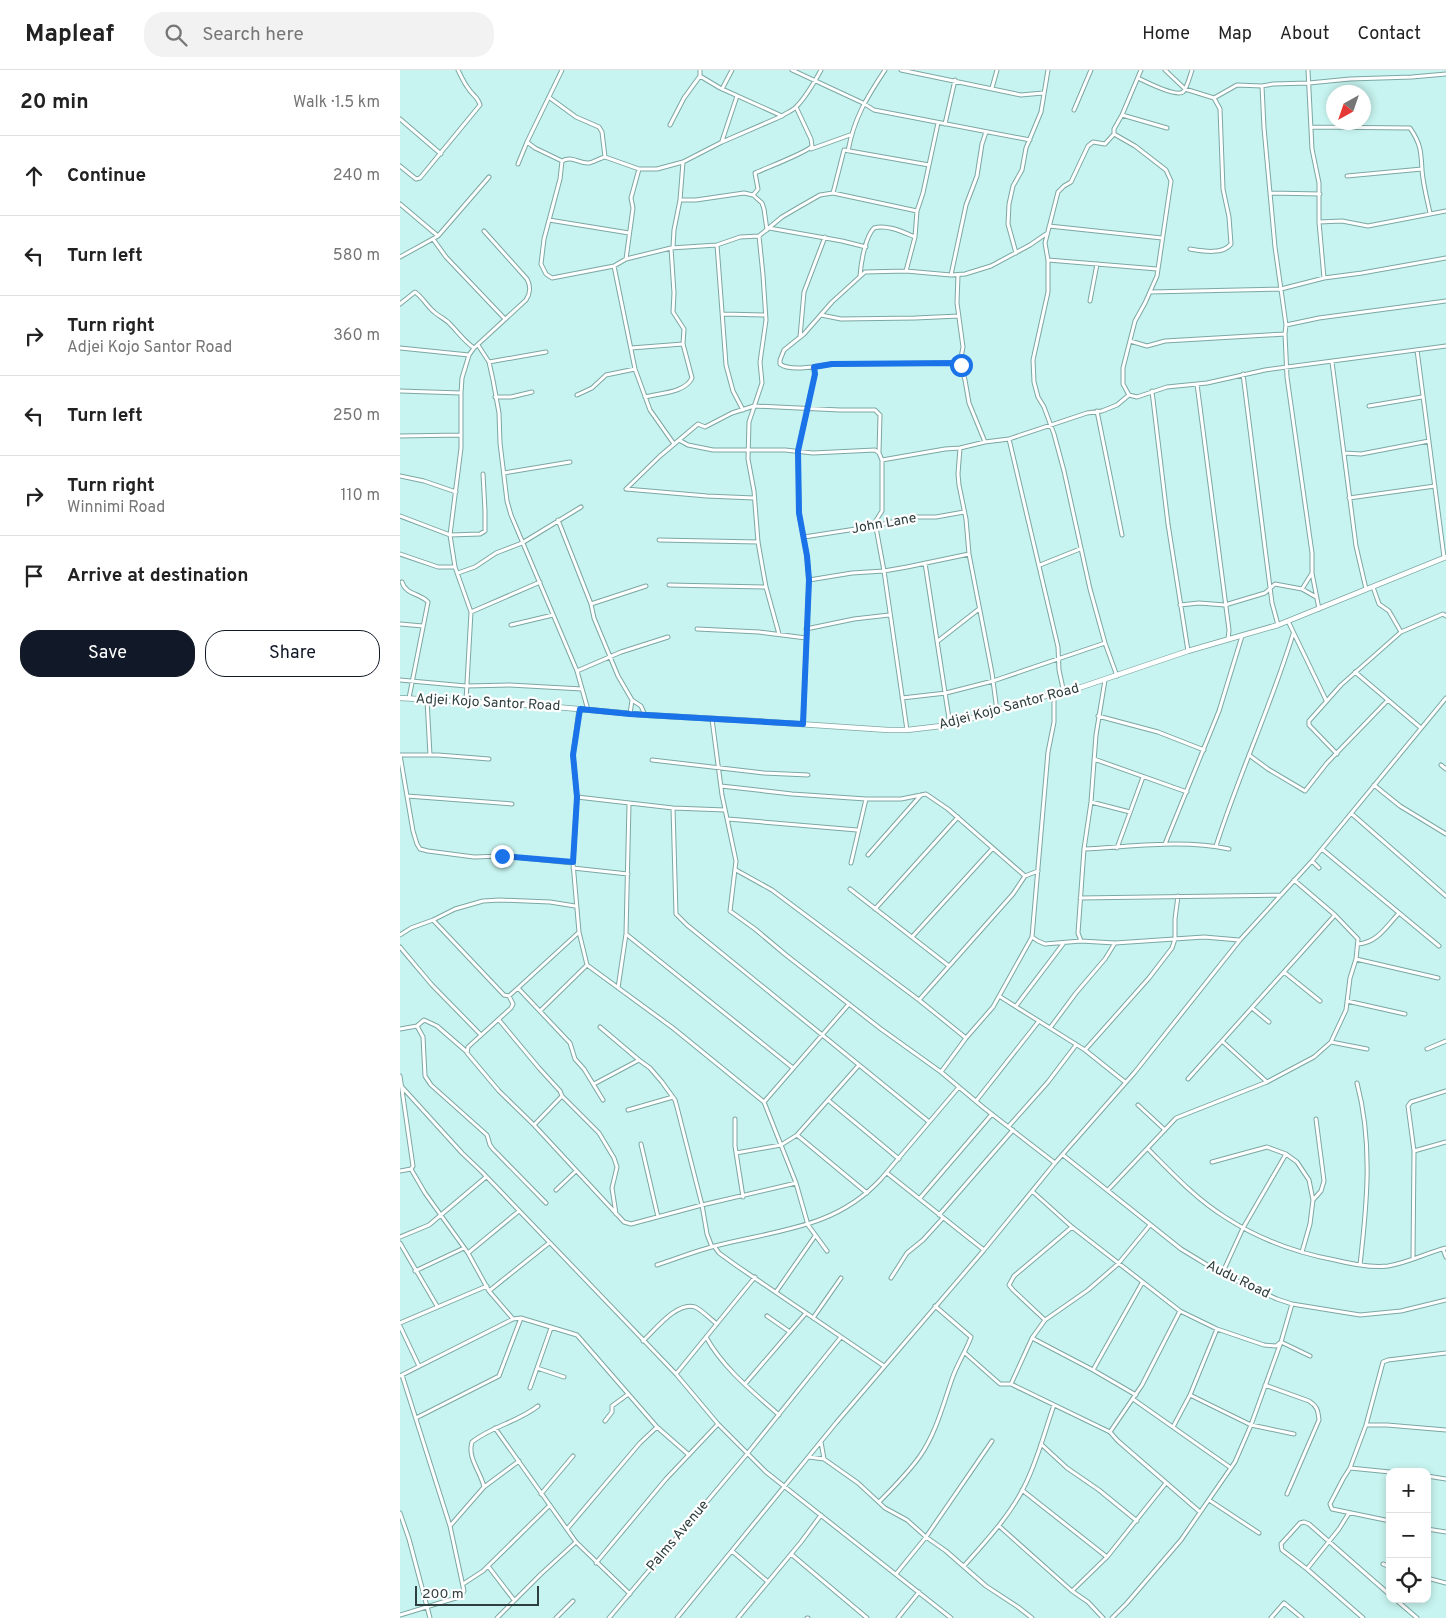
<!DOCTYPE html>
<meta charset="utf-8">
<style>
:root{--surface:#fff;--page:#f2f2f2;--text:#222;--muted:#767676;--line:#e0e0e0;--accent:#111827}
body{margin:0;font-family:Overpass,sans-serif;background:var(--page);color:var(--text)}
.controls{position:absolute;right:15px;bottom:15px;display:grid;overflow:hidden;border-radius:10px;box-shadow:0 2px 8px #0003}
.controls button{width:45px;height:45px;display:grid;place-items:center;padding:0;border:0;border-bottom:1px solid var(--line);background:var(--surface);color:var(--text);font:25px sans-serif}
.compass{position:absolute;left:926px;top:15px;width:45px;height:45px;border-radius:50%;background:var(--surface);box-shadow:0 2px 8px #0003;rotate:220deg}
.scale{position:absolute;left:15px;bottom:12px;width:124px;box-sizing:border-box;padding-left:5px;border:2px solid #2d3f3e;border-top:0;font-size:14px;line-height:18px;white-space:nowrap;color:#2d3f3e;-webkit-text-stroke:4px #fff;paint-order:stroke}
.stop{position:absolute;width:15px;height:15px;margin:-11px;border:4px solid #1a73e8;border-radius:50%;background:#fff}
.stop.end{background:#1a73e8;border-color:#fff;box-shadow:0 1px 5px #0008}
.list{margin:0;padding:0;list-style:none}
h2{display:flex;justify-content:space-between;align-items:center;height:65px;margin:0;padding:0 20px;font-size:21px}
h2 small{font-size:16px;font-weight:400;color:var(--muted)}
.list li{display:grid;grid-template-columns:32px 1fr auto;gap:15px;align-items:center;box-sizing:border-box;height:80px;padding:0 20px;border-top:1px solid var(--line)}
.list b{display:block;font-size:19px;white-space:nowrap}
.list p{margin:0;font-size:16px;white-space:nowrap;color:var(--muted)}
.list em{font-size:16px;font-style:normal;color:var(--muted)}
.actions{display:flex;gap:10px;padding:15px 20px}
.actions a{flex:1;padding:11px 0;border:1px solid var(--accent);border-radius:20px;text-align:center;font-size:18px;color:var(--accent)}
.actions .main{background:var(--accent);color:#fff}
.icon{flex:none;width:28px;height:28px;fill:none;stroke:currentColor;stroke-width:2;stroke-linecap:round;stroke-linejoin:round}
.map{position:relative;flex:none;width:1046px;height:1548px;overflow:hidden}
header{display:flex;align-items:center;gap:30px;box-sizing:border-box;height:70px;padding:0 25px;background:var(--surface);border-bottom:1px solid var(--line)}
header strong{font-size:24px}
nav{display:flex;gap:28px;margin-inline-start:auto;font-size:18px}
.search{width:350px;height:45px;background:var(--page);display:flex;align-items:center;gap:12px;box-sizing:border-box;padding:0 18px;border-radius:20px;color:var(--muted);font-size:19px}
main{display:flex}
aside{flex:1;background:var(--surface)}
.map>svg:first-child{display:block}
</style>
<header>
<strong>Mapleaf</strong>
<div class="search"><svg class="icon" aria-label="search" viewBox="0 0 24 24"><circle cx="10" cy="10" r="6"/><path d="M15 15l6 6"/></svg>Search here</div>
<nav><a>Home</a><a>Map</a><a>About</a><a>Contact</a></nav>
</header>
<main>
<aside>
<h2>20 min<small>Walk · 1.5 km</small></h2>
<ul class="list">
<li><svg class="icon" aria-label="ahead" viewBox="0 0 24 24"><path d="M12 20V5M6 11l6-6 6 6"/></svg><div><b>Continue</b></div><em>240 m</em></li>
<li><svg class="icon" aria-label="left" viewBox="0 0 24 24"><path d="M17 20v-9H6M10 6l-5 5 5 5"/></svg><div><b>Turn left</b></div><em>580 m</em></li>
<li><svg class="icon" aria-label="right" viewBox="0 0 24 24"><path d="M7 20v-9h11M14 6l5 5-5 5"/></svg><div><b>Turn right</b><p>Adjei Kojo Santor Road</p></div><em>360 m</em></li>
<li><svg class="icon" aria-label="left" viewBox="0 0 24 24"><path d="M17 20v-9H6M10 6l-5 5 5 5"/></svg><div><b>Turn left</b></div><em>250 m</em></li>
<li><svg class="icon" aria-label="right" viewBox="0 0 24 24"><path d="M7 20v-9h11M14 6l5 5-5 5"/></svg><div><b>Turn right</b><p>Winnimi Road</p></div><em>110 m</em></li>
<li><svg class="icon" aria-label="arrive" viewBox="0 0 24 24"><path d="M6 21V4h12l-3 4 3 4H6"/></svg><div><b>Arrive at destination</b></div></li>
</ul>
<div class="actions"><a class="main">Save</a><a>Share</a></div>
</aside>
<div class="map">
<svg width="1046" height="1548" viewBox="0 0 1046 1548">
<rect width="100%" height="100%" fill="#c7f4f0"/>
<g fill="none" stroke-linecap="round" stroke-linejoin="round">
<!-- street casing -->
<g stroke="#7ca7a3" stroke-width="5">
<path id="street" d="M162,0L127,72L135,78L162,91L160,109L144,169L141,194L146,204L152,208L214,196L226,189L271,178L317,175L340,167L359,166L382,147L399,137L420,125L433,123L517,141
M300,0V6L320,18L382,46
M392,0L463,33L474,40L630,70
M501,0L621,25L643,23
M765,0L785,19L814,28L820,39L823,119L829,147L831,174C823,185 802,181 790,179
M908,0L912,79L919,113V152L924,208
M738,8C746,12 776,27 783,22C787,18 790,6 792,0
M862,16L864,58L875,177L886,255L885,264L887,307L912,483V503L919,539
M592,18L597,0
M322,19L332,0
M150,28L176,47L199,57L202,62L205,87
M814,28L837,15L862,16L873,14L909,13L950,9L1012,7L1046,4
M674,40L691,0
M722,45L767,58
M0,49L41,84
M545,54L555,10
M270,55L284,28L300,6
M911,57L1010,58C1021,74 1021,82 1022,100C1023,114 1027,129 1030,143
M714,64V59L722,45L741,0
M322,71L337,26
M411,79L450,65
M448,81C454,48 467,27 485,0
M162,91C172,85 179,94 189,93C194,92 200,88 205,87L239,99H257L283,92L322,72L382,46C386,43 392,41 396,37C405,28 415,11 421,0
M118,94L127,72
M0,96L16,109L20,108L80,35C78,27 72,25 68,18C64,13 61,6 58,0
M947,106L1022,99
M433,123L444,80L529,95
M871,123L920,124
M353,125L358,119L355,103C366,98 408,82 412,76L411,69L396,37
M280,130H296L344,123L353,125L362,133L364,139L367,160
M0,134L38,166
M149,150L229,163
M919,152L942,151L968,156L1046,141
M649,156L762,168
M369,158L442,171L466,177
M359,166L363,205L366,250L360,292L362,313L349,352L348,389L354,421L358,472L362,495L366,517L379,564
M33,169L46,187L105,249
M317,175L326,295L333,321L343,340
M273,177L274,160L280,130L283,92
M616,183L608,154L609,134L613,116L622,100L626,78L641,42L648,0
M0,187L38,166L89,107
M226,189L233,138L231,128L239,99
M648,190L757,199
M214,196L235,299L250,340L274,374
M506,201L515,167L517,141L523,123L538,53
M551,205L566,135L577,106L582,74L586,62
M558,205L557,233L563,277L560,293L565,310L569,333L585,372L609,369L687,343L702,341L717,335L729,325L737,327L767,317L807,313L865,300L1046,276
M460,206C461,193 465,167 474,158C487,154 503,162 515,167
M750,222L881,219L924,208L962,203L1046,188
M690,231L697,194
M0,234L15,222C22,227 25,233 31,239C36,245 44,248 49,253C58,262 64,271 74,278
M323,244L365,245
M421,245L441,249L515,248L559,246
M886,255L919,248L1046,231
M400,267L404,222L425,167
M730,271L747,276L765,271L885,264
M78,275L89,292L93,310L99,343L100,373L107,431L111,445L177,601L188,640
M0,278L69,285
M231,278L283,274
M1017,280L1044,487
M89,292L146,282
M932,292L956,476L966,519
M560,293L432,294C419,296 390,302 380,294V290L384,280L404,264L432,232L465,202L506,201L551,205L565,204L591,196L630,175L646,164
M843,304L866,486L872,533L878,555
M797,314L829,560L828,570
M0,321L61,323
M752,321L768,454L788,581
M177,325L192,318L206,305L235,299
M95,327H111L132,322
M245,327C259,323 285,323 292,308L283,274L284,259L273,242L274,223L271,178
M969,336L1022,327
M697,341L722,465
M0,366L61,365
M609,369L658,577L659,600L664,623
M279,370L288,375L313,380H385L413,383L475,380L479,383L482,390V441L475,452L484,501L507,660
M560,378L558,404L559,415L566,449L569,484L592,603L597,641
M944,383L961,384L1029,371
M482,390L545,379L560,378L585,372
M104,403L170,392
M0,406L24,411L56,422
M226,419L260,386L298,354L305,357L332,343L354,336L440,340H475L480,345L479,382
M226,419L307,426L354,428
M949,428L1035,416
M0,446L50,465L80,464L85,461V441L83,404
M158,450L191,534
M404,467L475,456L513,447H536L564,442
M259,470L358,472
M0,484L38,497H55
M525,493L550,655
M640,495L680,479
M58,503L75,497L96,483L122,473L181,437
M409,510L452,503L484,501L507,497L569,484
M2,512C6,525 20,523 28,532L9,628
M269,515L366,517
M902,519L916,527
M780,535L799,533L825,535L865,523L875,514L902,519L912,503
M71,542L140,512
M888,551L926,630
M0,554L23,556
M111,555L153,545
M297,559L359,562L406,568
M406,559L454,549L489,545
M1001,562L1043,544L1046,546
M538,571L579,539
M177,601L221,582L268,567
M955,602L1021,658
M717,606L705,573L690,519L664,401L654,364L644,337L638,327L634,312L633,290L648,222V190L645,173L658,122L664,116L671,112L688,76L693,72L705,74L714,64L735,76L766,100L771,111L757,206L745,233L735,251L723,298V314L729,325
M0,610L66,616L110,615L182,619
M502,628L546,623L593,611L705,573
M27,630L30,685
M66,631L71,542L55,497L50,465L61,378V323L62,308L69,285L74,278L126,230C130,224 131,216 127,209L84,161
M179,639L173,685L177,727L173,793L179,862L187,895L273,958L364,1032L396,1113L408,1155L427,1181
M230,644L232,630
M245,645L241,636L232,630L218,606L194,548L191,534L246,516
M698,646L758,662L804,680
M312,649L322,725L336,791L330,841L355,859L386,885L481,959L541,1002L584,1038L655,1093
M403,654L409,510L407,486L399,443L398,381L415,304L414,297
M937,684L909,655V651L941,615L1001,562L989,541L979,534L973,517
M0,685L13,761L17,774L20,779L28,781L74,787L102,786L173,793
M0,685H38L89,689
M849,685L868,699L905,721L927,693L988,630
M694,689L787,722
M252,690L364,703L408,705
M1041,695L1046,699
M974,715L1000,736L1046,764
M321,716L392,724L466,729H501L526,724L548,739L625,806
M7,726L112,734
M177,727L273,738L325,740
M691,732L730,742
M229,734L226,864L393,998
M273,738L276,844L287,855L528,1051
M952,744L1046,826
M328,749L457,760
M765,774L819,641L842,566
M816,776C839,704 871,636 893,564
M717,778L743,707
M684,779C732,777 781,769 829,779
M922,779L1039,876
M468,785L521,725
M912,791L919,798
M451,793L466,729
M173,798L228,804
M336,800L372,820L519,930L566,968
M450,819L549,896
M680,828L881,825
M475,839L558,747
M33,850L104,925L109,926L118,918L170,973L175,989L184,999L203,1030
M0,865L11,858L33,850L55,839L83,831L100,830L150,832L175,836
M512,867L593,778
M632,867L638,871L645,874L681,871L715,873L804,867L839,870
M681,871L678,863L684,779L691,732L696,665L705,610
M958,874C977,873 987,856 999,843
M0,877L32,915L81,965
M956,889L1038,908
M884,902L920,931
M118,918L178,863
M218,918L226,864
M109,926L113,934L111,938L68,977L67,983L99,1021L134,1055
M599,926L685,980L725,1012
M519,930L613,824L625,806L638,801
M947,931L1005,944
M616,936L663,874
M852,938L869,952
M140,941L187,895
M99,950L139,998L160,1021L162,1026L134,1055L224,1152L231,1154L302,1135L396,1113
M17,956L24,950L37,956L67,982
M200,957L239,990
M650,958L676,923L705,889L715,873
M0,959L17,956L23,967L25,1006L31,1015L87,1065L90,1075L93,1079L146,1133
M822,971L867,1012
M931,972L967,979
M1027,979L1046,971
M685,980L749,908L772,878L775,869V849L778,826
M541,1002L566,968L593,937L632,867L648,682L654,652V625
M0,1006L13,1096L11,1099L25,1123L68,1183L89,1221L113,1249
M788,1009L935,845
M957,1013C973,1073 967,1134 960,1195
M194,1014L239,990L250,998L262,1012L275,1030L277,1037L302,1135L307,1164L312,1177L314,1176L319,1183L337,1196L484,1296
M2,1017L62,1083L82,1102L276,1304L318,1354L366,1402L551,1548
M162,1026L199,1063L214,1088L217,1097L212,1118L216,1144
M428,1030L499,1089
M576,1031L639,951
M364,1032L449,934
M738,1035L765,1060
M228,1040L273,1027
M335,1049V1076L343,1127
M609,1056L648,1012L676,975
M397,1065L467,1123
M241,1074L258,1147
M748,1079C772,1103 796,1129 825,1147C857,1168 897,1183 935,1190C951,1194 971,1198 988,1196C1008,1193 1026,1183 1046,1178
M1014,1081L1046,1072
M336,1083L381,1075L397,1065L459,995
M663,1085L781,1179L822,1204L877,1229L892,1234L960,1245L1001,1241L1046,1230
M812,1092L867,1077L886,1084L897,1092L909,1110L913,1130L910,1154L902,1182
M0,1101L11,1099
M487,1103L584,1180
M156,1120L176,1101
M708,1120L776,1048L867,1012L914,987L931,972L946,940L950,908L956,889L958,869L935,845L894,810
M632,1121L672,1157L780,1241L817,1259L864,1275L876,1276L881,1272L892,1234
M520,1128L592,1044
M913,1130L921,1121L924,1111L916,1049
M539,1145L613,1060
M0,1167L29,1155L86,1107
M0,1173L37,1236
M1043,1179L1046,1187
M68,1183L119,1141
M1013,1188L1014,1081L1008,1036L1011,1032L1046,1021
M257,1195C276,1189 295,1181 315,1176C376,1160 435,1159 481,1109L559,1017
M15,1201L64,1178
M822,1204L843,1158L886,1084
M491,1208L507,1183L523,1170L543,1148
M89,1221L149,1173
M376,1222L415,1166
M367,1246L390,1262
M413,1248L441,1208
M645,1250L613,1220L609,1215L614,1206L672,1157
M0,1253L87,1216
M0,1256L19,1296
M306,1267C323,1298 353,1322 379,1345
M632,1268L693,1300L736,1325
M243,1271C255,1260 277,1231 295,1237C302,1240 310,1249 317,1254
M565,1283L600,1314H611L710,1362L718,1371L800,1442
M137,1298L164,1307
M693,1300L742,1213
M276,1304L355,1207
M0,1306L113,1249L121,1248L177,1265L257,1357L289,1385
M345,1314L406,1243
M611,1314L632,1268L645,1250L688,1220L718,1194L750,1155
M865,1315L909,1331C917,1336 918,1340 919,1350L887,1424
M130,1318L151,1258
M790,1325L851,1355L894,1364
M733,1329L831,1398
M16,1348L99,1306L121,1248
M205,1351L212,1342V1336L227,1325
M966,1355H987L1046,1360
M773,1357L790,1325L817,1259
M95,1358L176,1472L230,1524
M710,1362L742,1315L780,1241
M421,1372L424,1389
M641,1374L667,1398L699,1420L737,1451
M409,1387L424,1389L458,1413L485,1438L507,1450L526,1467L592,1371
M950,1398L990,1402
M1027,1406L1046,1409
M84,1417L119,1391
M622,1420L707,1487
M141,1424L173,1386
M809,1430L859,1463
M479,1432C493,1418 508,1403 520,1386C536,1363 543,1335 552,1309C557,1294 566,1281 571,1267L535,1236
M0,1443L9,1469L30,1548
M990,1451L932,1439L930,1434L943,1409L950,1398L966,1355L983,1292L988,1290L1046,1283
M50,1456L84,1417C81,1402 67,1388 72,1372C92,1356 118,1352 138,1336
M599,1456L672,1521L688,1532L703,1548
M167,1459L240,1373L257,1357
M1027,1459L1046,1462
M332,1481L367,1511
M391,1484L467,1548
M196,1493L266,1409L318,1354
M983,1494L990,1497
M88,1496L114,1530
M564,1496C585,1472 608,1448 623,1419C637,1393 644,1363 654,1335
M907,1499L939,1459L949,1443
M496,1504L526,1467L546,1481L586,1516L618,1537L632,1548
M1027,1508L1046,1513
M63,1514L83,1501L150,1435
M672,1521L707,1487L766,1413
M995,1529L1017,1548
M0,1545L59,1527L64,1521L50,1456L2,1305
M97,1548L141,1504L176,1472
M156,1548L173,1531
M209,1548L347,1384L441,1267
M277,1548L436,1353L584,1180L655,1093L735,1002L840,870L912,791L1046,628
M338,1548L401,1472L421,1445
M407,1548H408
M498,1548L519,1522
M712,1548L727,1533L781,1470L835,1392L851,1355L881,1272L910,1286
M871,1548L884,1533L902,1548
M963,1548L907,1499L882,1480L881,1474L900,1453L904,1452L909,1454L990,1525"/>
</g>
<!-- secondary casing -->
<g stroke="#7ca7a3" stroke-width="6">
<path id="secondary" d="M0,628L145,636L245,645L356,651L488,660H507L550,655L640,627L664,623L788,581L878,555L1046,487"/>
</g>
<!-- street -->
<use href="#street" stroke="#fff" stroke-width="3"/>
<!-- secondary -->
<use href="#secondary" stroke="#fff" stroke-width="4.5"/>
</g>
<g fill="none" stroke-linecap="round" stroke-linejoin="round">
<!-- route -->
<path stroke="#1a73e8" stroke-width="6" d="M102,786L173,792L177,727L173,685L180,639L230,644L403,654L409,510L407,486L399,443L398,381L415,304L414,297L432,294L560,293L561,295"/>
</g>
<g text-anchor="middle" dominant-baseline="central" stroke-width="4.5" stroke-linejoin="round" paint-order="stroke">
<!-- street labels -->
<g font-size="14" fill="#2d3f3e" stroke="#fff">
<text transform="translate(484 454) rotate(-10)">John Lane</text>
<text transform="translate(88 633) rotate(3)">Adjei Kojo Santor Road</text>
<text transform="translate(609 637) rotate(-15)">Adjei Kojo Santor Road</text>
<text transform="translate(838 1210) rotate(26)">Audu Road</text>
<text transform="translate(278 1466) rotate(-50)">Palms Avenue</text>
</g>
</g>
</svg>
<div class="controls">
<button>+</button>
<button>−</button>
<button><svg class="icon" aria-label="locate" viewBox="0 0 24 24"><circle cx="12" cy="12" r="6"/><path d="M12 2v4M12 18v4M2 12h4M18 12h4"/></svg></button>
</div>
<svg class="compass" viewBox="-18 -18 36 36"><path d="M0-13l5 13h-10z" fill="#e53935"/><path d="M0 13l5-13h-10z" fill="#767676"/></svg>
<div class="scale">200 m</div>
<div class="stop" style="left:561px;top:295px"></div>
<div class="stop end" style="left:102px;top:786px"></div>
</div>
</main>
